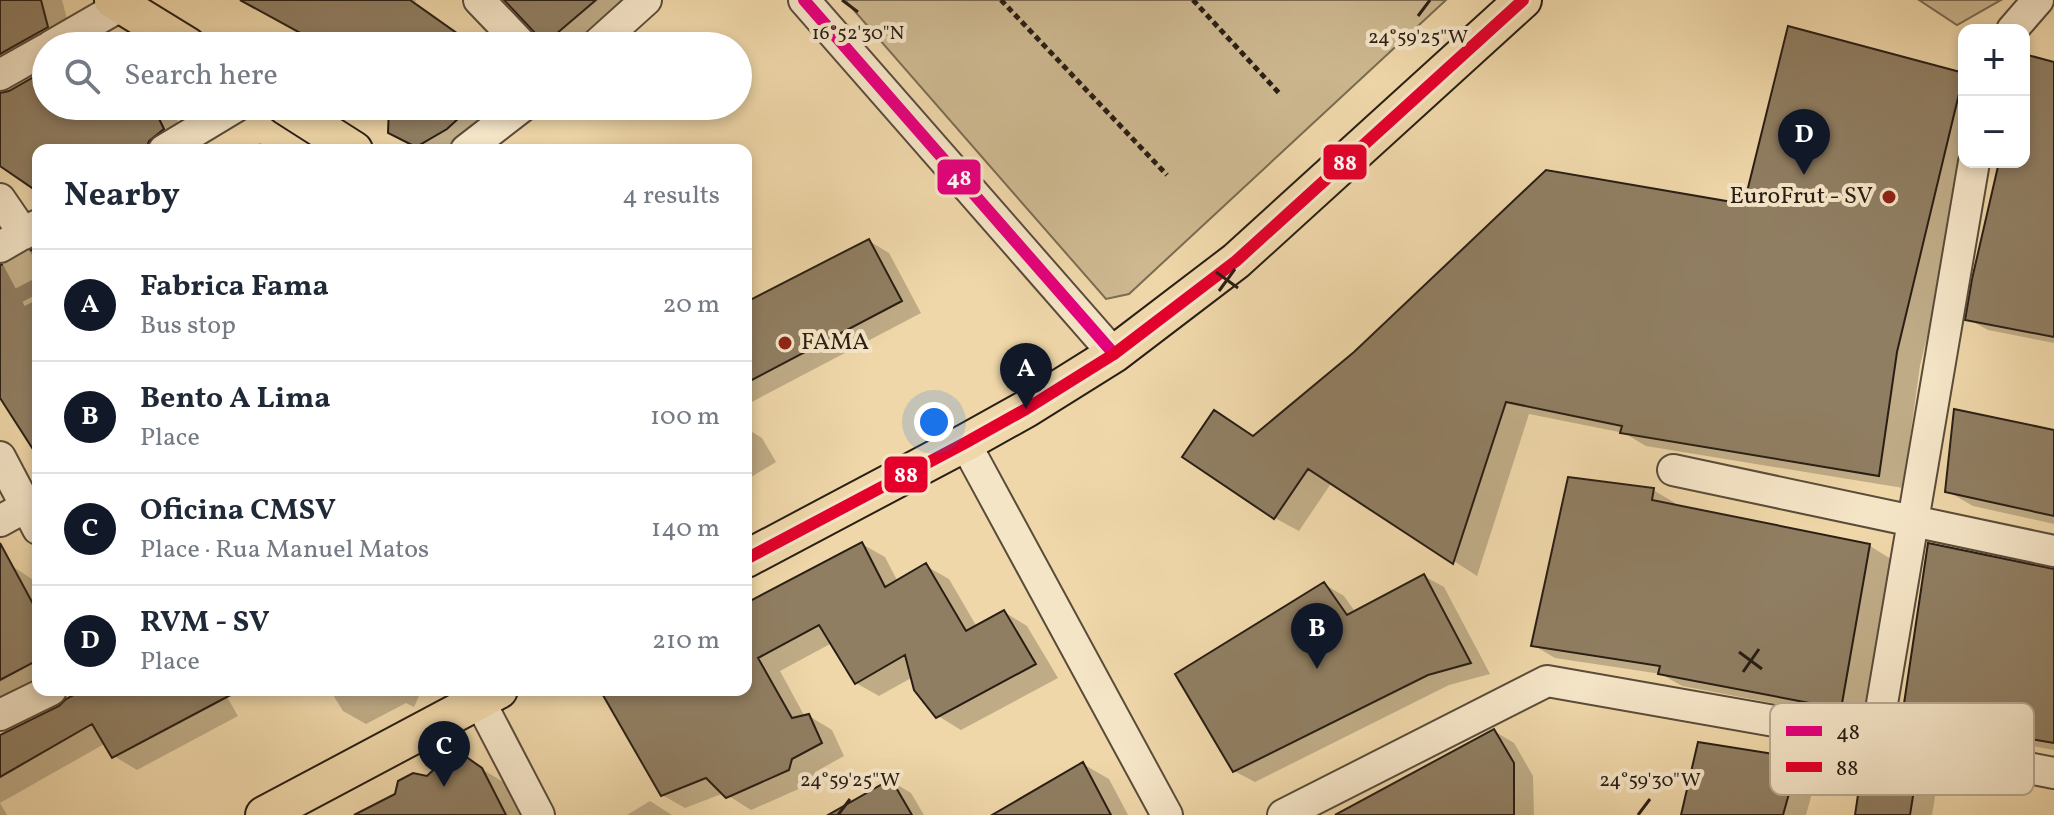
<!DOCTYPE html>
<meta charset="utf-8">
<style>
:root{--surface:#fff;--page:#f2f2f3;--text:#1f2937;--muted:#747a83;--line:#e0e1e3;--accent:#111827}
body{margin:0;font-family:Vollkorn,serif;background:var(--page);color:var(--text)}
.controls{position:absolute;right:24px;top:24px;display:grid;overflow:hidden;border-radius:16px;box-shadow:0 4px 12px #0003}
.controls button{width:72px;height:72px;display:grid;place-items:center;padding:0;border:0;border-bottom:2px solid var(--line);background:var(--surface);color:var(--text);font:40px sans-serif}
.you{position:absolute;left:934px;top:422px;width:28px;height:28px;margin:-20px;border:6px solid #fff;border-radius:50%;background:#1a73e8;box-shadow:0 0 0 12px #1a73e833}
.badge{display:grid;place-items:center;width:52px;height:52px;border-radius:50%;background:var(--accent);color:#fff;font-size:26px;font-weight:700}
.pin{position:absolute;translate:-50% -66px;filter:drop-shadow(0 2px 4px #0008)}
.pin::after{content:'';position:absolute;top:42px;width:28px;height:24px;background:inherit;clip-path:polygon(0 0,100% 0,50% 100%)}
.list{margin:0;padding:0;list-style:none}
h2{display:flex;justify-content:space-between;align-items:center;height:104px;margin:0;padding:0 32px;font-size:34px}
h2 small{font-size:26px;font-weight:400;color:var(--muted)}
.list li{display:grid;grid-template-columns:52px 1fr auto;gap:24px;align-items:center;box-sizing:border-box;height:112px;padding:0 32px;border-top:2px solid var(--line)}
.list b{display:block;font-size:30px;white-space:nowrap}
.list p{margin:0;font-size:26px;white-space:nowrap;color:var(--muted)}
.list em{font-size:26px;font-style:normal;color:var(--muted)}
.icon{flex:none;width:44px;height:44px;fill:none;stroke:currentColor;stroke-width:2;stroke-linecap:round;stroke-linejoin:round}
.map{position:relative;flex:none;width:2054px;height:815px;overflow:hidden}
.search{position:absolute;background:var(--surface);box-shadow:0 4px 12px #0003;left:32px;top:32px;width:720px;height:88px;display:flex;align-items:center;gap:20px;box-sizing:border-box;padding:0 28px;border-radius:44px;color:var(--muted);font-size:30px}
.panel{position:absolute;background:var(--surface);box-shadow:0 4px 12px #0003;left:32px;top:144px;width:720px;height:552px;border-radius:16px}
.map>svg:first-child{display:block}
</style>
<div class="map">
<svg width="2054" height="815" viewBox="0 0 2054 815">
<rect width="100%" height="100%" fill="#efd7a9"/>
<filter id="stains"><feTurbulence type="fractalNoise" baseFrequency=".0025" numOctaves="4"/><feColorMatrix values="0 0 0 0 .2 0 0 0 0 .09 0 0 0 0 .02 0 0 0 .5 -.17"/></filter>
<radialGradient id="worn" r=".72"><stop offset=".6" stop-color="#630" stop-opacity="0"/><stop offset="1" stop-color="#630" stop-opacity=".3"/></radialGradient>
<!-- green -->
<path fill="#cdb890" stroke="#7b6b52" stroke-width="2" d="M845,0H1446L1129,294L1106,299Z
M1919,0H2001L1957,25Z"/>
<!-- shadow -->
<path fill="#0003" d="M0,0H62L73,42L9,81L8,93L46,72V106H170L189,144L179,150H38V189L0,163Z
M242,0H416L415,2L477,46H327Z
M507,0H639L584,46H543L542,40Z
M1789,28L1964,75V162H1969L1920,366L1903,488L1646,446L1624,433L1529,414L1477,576L1332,482L1299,531L1275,518L1185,457L1254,437L1746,206Z
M101,40L119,41L128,46H91Z
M2024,64H2054V343L1988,330L1968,319L2001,162H2024Z
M368,106H509L461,150H422L390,132V122L368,109Z
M260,143L272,150H242Z
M869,241L889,253L921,313L746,405V305Z
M749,430L762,438L776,462L746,480V432Z
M2054,432V524L1973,506L1947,491Z
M1653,490L1675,503L1674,507L1870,546L1891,559L1863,720L1682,686L1661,674L1555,658L1533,645Z
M862,544L885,557L898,582L926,566L949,579L977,627L1004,612L1027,626L1058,678L961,730L938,716L913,677L879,696L856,683L832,643L780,671L805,717L809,716L832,730L844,756L815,772L812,783L751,810L724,793L685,808L662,795L602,690H746V606Z
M12,566L38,583V688L0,708V573Z
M2054,570V750L1924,727L1904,716Z
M1424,576L1444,587L1490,674L1449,685L1255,782L1234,771L1324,584L1344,596L1356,613Z
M88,690H242L227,697L238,716L137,770L114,756L106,743L0,803L7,815H0V737L60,708Z
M330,690H430L419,696L414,707L406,703L366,724L343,711Z
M1494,731L1514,743L1533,776L1534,815H1339Z
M1700,744L1799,760L1818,771L1806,815H1683Z
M464,758L508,785L523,815H359Z
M1083,764L1109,779L1128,815H996Z
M1916,779L1936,791L1932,815H1857Z
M891,781L911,793L924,815H832Z
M650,801L672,815H627Z"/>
<!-- building -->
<path fill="#907e62" stroke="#291e15" stroke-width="2" d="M0,0H41L48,27L0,54Z
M240,0H410L475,46H324Z
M504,0H596L542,46L536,34Z
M1788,26L1964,73L1897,352L1879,476L1620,433L1622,426L1506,402L1453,564L1308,469L1274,519L1182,457L1214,410L1253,436L1354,352L1546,170L1744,204Z
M2024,54L2054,62V337L1965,320L1972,279L1999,162H2024Z
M46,70V106H153L164,129L149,141L146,150H38V192L0,166V93L9,91Z
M389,106H472L447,129L416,147L388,133Z
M869,239L902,301L746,383V302Z
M38,246V457L0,398V265L9,263Z
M1954,409L2054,430V516L1945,492Z
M1568,477L1654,488L1652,500L1870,544L1841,709L1658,674L1660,666L1531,646Z
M862,542L885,587L926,563L966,631L1004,610L1036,664L936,718L914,690L905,655L855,684L819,625L758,658L792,718L809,714L822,743L792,759L789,770L726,798L706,778L661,796L600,690H746V603Z
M0,543L38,613V660L0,680Z
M1928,543L2054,569V743L1902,717Z
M1424,574L1471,663L1428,675L1233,772L1175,674L1324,582L1347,615Z
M83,690H240L112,758L92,724L0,777V735L59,706L66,699Z
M1494,729L1514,763V815H1335Z
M1698,742L1799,758L1783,815H1681Z
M465,756L482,768L506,815H354L395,794L398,781L413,773L427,776L447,757Z
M1083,762L1111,815H992Z
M1862,768L1916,777L1910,815H1855Z
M891,779L912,815H828Z"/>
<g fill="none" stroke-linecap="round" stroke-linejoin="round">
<!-- minor-tunnel -->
<path stroke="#c7b28b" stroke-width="30" stroke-dasharray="30 15" stroke-linecap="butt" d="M15,255L38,299"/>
<!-- minor casing -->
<g stroke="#5a4c3a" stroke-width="34">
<path id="minor" d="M479,0L523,46
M804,0L1114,354
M2012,30L2038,0
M51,46L122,5
M595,46L646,0
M0,75L46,49
M164,150L237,106
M466,150L523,106
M0,199L24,234
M0,247L38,225
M965,443L1167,815
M0,457L38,529
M1673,470L2054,551
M0,521L38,500
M479,700L539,815
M0,715L51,690
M1876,739L1974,162
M1283,815L1547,681L1876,739L2054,773"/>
</g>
<!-- major casing -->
<g stroke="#291e15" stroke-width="40">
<path id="major" d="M113,0L188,46
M285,106L354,150
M746,559L965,443L1026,409L1114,354L1236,261L1523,0
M264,815L499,690"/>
</g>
<!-- path -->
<path stroke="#291e15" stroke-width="5" stroke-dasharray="6 4" stroke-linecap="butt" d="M1001,0L1167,175
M1193,0L1279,93"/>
<!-- minor -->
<use href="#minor" stroke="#f5e5c7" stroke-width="30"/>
<!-- major -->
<use href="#major" stroke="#efd7a9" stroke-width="36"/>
<!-- bus-1 casing -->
<g stroke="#f5e5c7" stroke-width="18">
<path id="bus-1" d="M804,0L1114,354"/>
</g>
<!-- bus-2 casing -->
<g stroke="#f5e5c7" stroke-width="18">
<path id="bus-2" d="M746,559L965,443L1026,409L1114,354L1236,261L1523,0"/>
</g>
<!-- bus-1 -->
<use href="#bus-1" stroke="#e5007d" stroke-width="12"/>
<!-- bus-2 -->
<use href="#bus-2" stroke="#e4002b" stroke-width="12"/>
</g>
<!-- ticks -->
<path fill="none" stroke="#291e15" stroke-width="3" d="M842,0L858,12M1418,16L1430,0M1216,272L1238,288M1219,291L1235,269M1739,652L1762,669M1743,672L1759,649M838,815L850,799M1638,815L1650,799"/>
<!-- markers -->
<g fill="#8f2418" stroke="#f5e5c7" stroke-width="3">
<circle cx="1889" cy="197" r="8"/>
<circle cx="785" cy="343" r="8"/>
</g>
<g text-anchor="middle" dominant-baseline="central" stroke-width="8" stroke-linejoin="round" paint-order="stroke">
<!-- poi labels -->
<g font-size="24" fill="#291e15" stroke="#f5e5c7" text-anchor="end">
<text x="1873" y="197">EuroFrut - SV</text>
<text x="801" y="343" text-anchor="start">FAMA</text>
</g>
</g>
<!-- legend -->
<rect x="1770" y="703" width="264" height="92" rx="12" fill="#f5e5c7" stroke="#b8a992" stroke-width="2"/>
<rect x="1786" y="726" width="36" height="10" fill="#e5007d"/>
<rect x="1786" y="762" width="36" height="10" fill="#e4002b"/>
<g font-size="22" fill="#291e15">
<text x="1836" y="739">48</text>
<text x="1836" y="775">88</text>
</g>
<g font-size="20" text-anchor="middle" fill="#291e15" stroke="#f5e5c7" stroke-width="8" stroke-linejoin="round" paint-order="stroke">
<text x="858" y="39">16°52'30"N</text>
<text x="1418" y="43">24°59'25"W</text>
<text x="850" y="786">24°59'25"W</text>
<text x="1650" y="786">24°59'30"W</text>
</g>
<g stroke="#f5e5c7" stroke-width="3">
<rect x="1322" y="143" width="46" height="38" rx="8" fill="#e4002b"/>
<rect x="936" y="158" width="46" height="38" rx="8" fill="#e5007d"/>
<rect x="883" y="455" width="46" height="39" rx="8" fill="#e4002b"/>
</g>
<g font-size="22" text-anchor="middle" font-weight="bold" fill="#fff">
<text x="1345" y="170">88</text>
<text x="959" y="185">48</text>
<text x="906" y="482">88</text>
</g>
<rect width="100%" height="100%" filter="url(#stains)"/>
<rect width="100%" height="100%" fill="url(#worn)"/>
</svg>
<div class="controls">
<button>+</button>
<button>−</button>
</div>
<div class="you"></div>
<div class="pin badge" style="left:1026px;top:409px">A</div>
<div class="pin badge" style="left:1317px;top:669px">B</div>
<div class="pin badge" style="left:444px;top:787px">C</div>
<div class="pin badge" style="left:1804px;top:175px">D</div>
<div class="search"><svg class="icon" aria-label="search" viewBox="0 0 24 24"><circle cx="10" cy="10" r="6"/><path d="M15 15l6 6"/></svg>Search here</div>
<section class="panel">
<h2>Nearby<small>4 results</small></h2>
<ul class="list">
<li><span class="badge">A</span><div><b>Fabrica Fama</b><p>Bus stop</p></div><em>20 m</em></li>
<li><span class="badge">B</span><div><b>Bento A Lima</b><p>Place</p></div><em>100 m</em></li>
<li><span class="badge">C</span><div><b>Oficina CMSV</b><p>Place · Rua Manuel Matos</p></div><em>140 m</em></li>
<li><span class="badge">D</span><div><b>RVM - SV</b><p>Place</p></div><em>210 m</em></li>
</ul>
</section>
</div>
